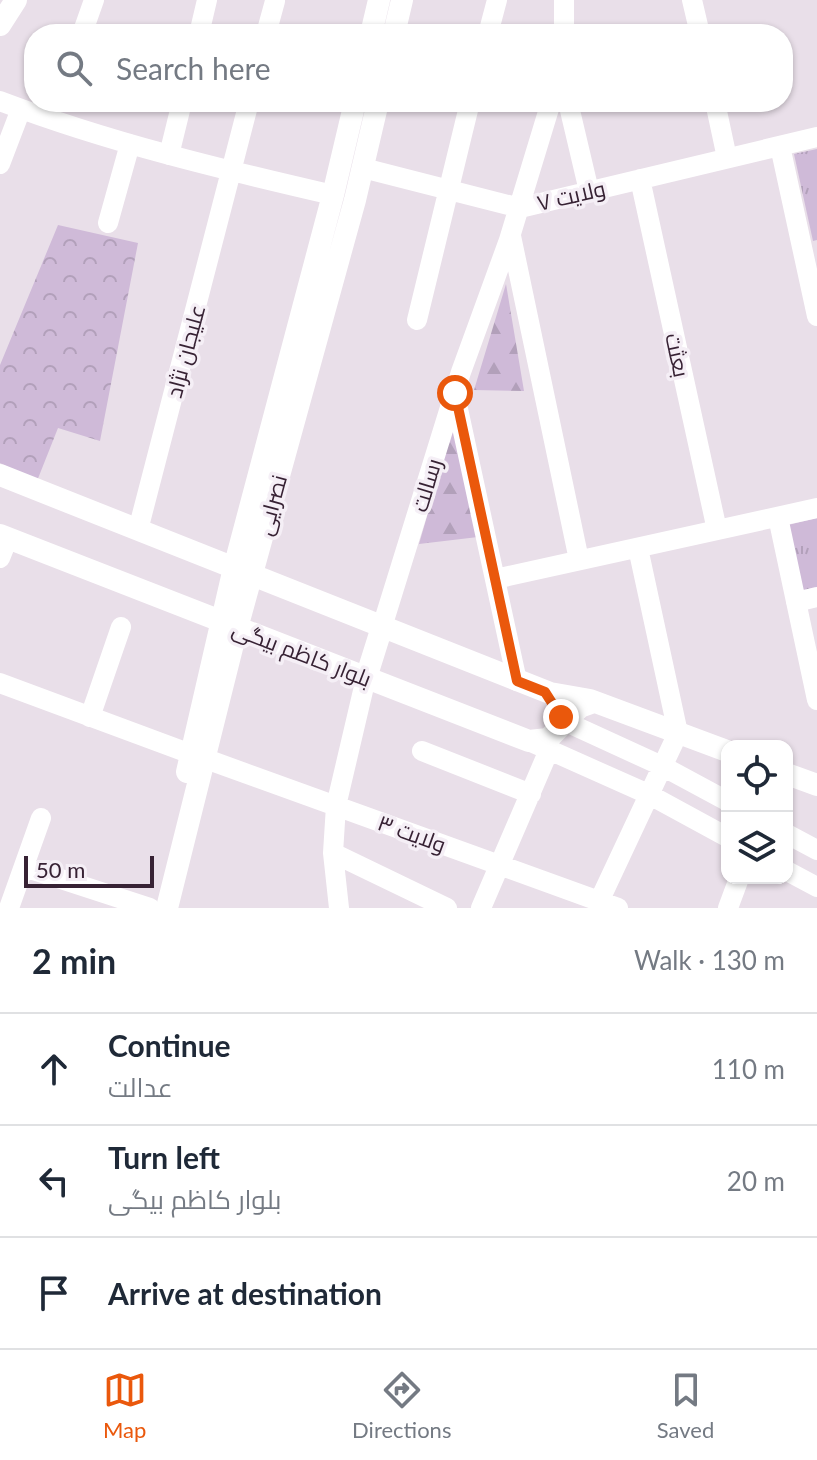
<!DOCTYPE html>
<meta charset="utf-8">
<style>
:root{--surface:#fff;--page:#f2f2f3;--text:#1f2937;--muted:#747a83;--line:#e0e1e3;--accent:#ea580c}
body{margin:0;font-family:Lato,Cairo,sans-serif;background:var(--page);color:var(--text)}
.controls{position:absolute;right:24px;bottom:24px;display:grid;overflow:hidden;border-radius:16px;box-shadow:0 2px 6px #0004}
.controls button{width:72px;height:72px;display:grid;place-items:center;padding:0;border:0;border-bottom:2px solid var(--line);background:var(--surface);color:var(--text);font:40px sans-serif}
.scale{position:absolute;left:24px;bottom:20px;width:130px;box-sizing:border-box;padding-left:8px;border:4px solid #372234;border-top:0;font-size:22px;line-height:28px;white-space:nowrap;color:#372234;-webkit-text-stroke:6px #f5eff6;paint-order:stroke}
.stop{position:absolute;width:24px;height:24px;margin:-18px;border:6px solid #ea580c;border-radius:50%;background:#fff}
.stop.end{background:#ea580c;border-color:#fff;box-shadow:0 2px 8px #0008}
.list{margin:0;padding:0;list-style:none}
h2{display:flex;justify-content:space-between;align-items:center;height:104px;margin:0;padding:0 32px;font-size:34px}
h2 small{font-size:26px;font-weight:400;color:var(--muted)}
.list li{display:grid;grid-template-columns:52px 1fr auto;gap:24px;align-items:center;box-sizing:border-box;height:112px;padding:0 32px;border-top:2px solid var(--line)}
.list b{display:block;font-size:30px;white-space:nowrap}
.list p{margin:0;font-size:26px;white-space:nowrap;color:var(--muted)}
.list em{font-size:26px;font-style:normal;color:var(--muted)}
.icon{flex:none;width:44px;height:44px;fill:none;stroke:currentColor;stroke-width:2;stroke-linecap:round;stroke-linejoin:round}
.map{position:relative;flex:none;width:817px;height:908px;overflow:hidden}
.search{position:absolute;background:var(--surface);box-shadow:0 2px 6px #0004;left:24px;right:24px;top:24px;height:88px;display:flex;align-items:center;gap:20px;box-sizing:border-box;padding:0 28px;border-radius:32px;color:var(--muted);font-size:30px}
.sheet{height:440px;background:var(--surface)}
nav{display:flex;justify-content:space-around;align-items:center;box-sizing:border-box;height:112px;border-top:2px solid var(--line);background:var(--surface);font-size:22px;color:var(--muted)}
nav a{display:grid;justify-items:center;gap:4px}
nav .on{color:var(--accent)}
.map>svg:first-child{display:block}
</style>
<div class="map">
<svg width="817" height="908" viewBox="0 0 817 908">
<defs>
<pattern id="grass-tufts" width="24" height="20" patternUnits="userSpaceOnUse" patternTransform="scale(2)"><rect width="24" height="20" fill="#cfbad8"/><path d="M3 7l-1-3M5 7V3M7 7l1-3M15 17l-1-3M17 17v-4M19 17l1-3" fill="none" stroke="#b2a0ba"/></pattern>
<pattern id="forest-firs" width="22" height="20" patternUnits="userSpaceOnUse" patternTransform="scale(2)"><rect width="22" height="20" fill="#cfbad8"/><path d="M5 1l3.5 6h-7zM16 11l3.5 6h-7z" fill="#b2a0ba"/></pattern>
<pattern id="park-crowns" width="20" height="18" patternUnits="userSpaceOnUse" patternTransform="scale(2)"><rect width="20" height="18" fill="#cfbad8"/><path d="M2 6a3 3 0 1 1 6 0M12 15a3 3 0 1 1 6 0" fill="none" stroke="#b2a0ba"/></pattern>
</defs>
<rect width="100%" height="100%" fill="#e9dfe9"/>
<!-- grass -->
<path fill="url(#grass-tufts)" d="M817,149V240L813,241L794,154Z
M817,518V588L803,592L788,525Z"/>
<!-- forest -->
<path fill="url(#forest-firs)" d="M506,284L524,391L474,390Z
M457,413L478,537L419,544Z"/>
<!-- park -->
<path fill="url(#park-crowns)" d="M58,225L138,243L100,441L58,428L37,481L0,463V365Z"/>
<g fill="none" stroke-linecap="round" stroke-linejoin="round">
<!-- minor -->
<path stroke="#fff" stroke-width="20" d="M692,0L700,34
M82,34L94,0
M199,34L207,0
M266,34L275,1
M488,34L497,0
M564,34V0
M0,101C108,142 220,169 333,195
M568,102L589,191
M715,102L727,158
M780,146L817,316
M169,155L182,102
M0,164L21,109
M363,168L520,208L817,137
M640,179L717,530
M108,223L130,144
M511,236L579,560
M417,320L470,102
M455,395L517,681
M778,517L817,700
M138,530L249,102
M0,558L8,538
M495,579L817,508
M796,602L817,597
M382,627L461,372L509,240L551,102
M0,683L191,754
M90,717L121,627
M566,722L662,766L727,801
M529,741L648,794L727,837
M422,751L531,794
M206,759L618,908
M787,834L817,850
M333,853L447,908
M24,867L150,908
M787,871L817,887
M9,908L41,818
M339,908L333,853L336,806L366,678
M481,908L549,750
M596,908L678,733L638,548
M728,908L738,881"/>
<!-- secondary -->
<path stroke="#fff" stroke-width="22" d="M0,25L16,0
M371,34L379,0
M394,34L402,0
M0,475L550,693L590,700L727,751
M0,535L529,741L548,739L580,707L594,702
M366,678L382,627
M187,772L234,568L333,195L355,102
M787,774L817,785
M167,908L237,628L355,200L378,102"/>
</g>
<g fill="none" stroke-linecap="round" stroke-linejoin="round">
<!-- route -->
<path stroke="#ea580c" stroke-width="10" d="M455,393L517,681L545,692L561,717"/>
</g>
<g text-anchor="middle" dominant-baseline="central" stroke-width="7" stroke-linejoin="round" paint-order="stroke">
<!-- street labels -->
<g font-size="22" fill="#372234" stroke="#f5eff6">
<text transform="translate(571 195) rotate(-13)">ولایت ۷</text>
<text transform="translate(185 351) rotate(-75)">علیجان نژاد</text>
<text transform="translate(678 355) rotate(78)">بعثت</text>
<text transform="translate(426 485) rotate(-73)">رسالت</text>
<text transform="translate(271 505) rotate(-75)">نصرایی</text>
<text transform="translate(302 653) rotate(21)">بلوار کاظم بیگی</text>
<text transform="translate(412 833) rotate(20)">ولایت ۳</text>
</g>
</g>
</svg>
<div class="controls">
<button><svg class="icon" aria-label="locate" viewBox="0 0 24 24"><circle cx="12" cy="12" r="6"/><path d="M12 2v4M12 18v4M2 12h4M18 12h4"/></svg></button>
<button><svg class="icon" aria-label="layers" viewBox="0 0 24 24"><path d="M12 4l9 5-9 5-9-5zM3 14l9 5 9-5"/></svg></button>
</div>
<div class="scale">50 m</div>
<div class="stop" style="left:455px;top:393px"></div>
<div class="stop end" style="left:561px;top:717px"></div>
<div class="search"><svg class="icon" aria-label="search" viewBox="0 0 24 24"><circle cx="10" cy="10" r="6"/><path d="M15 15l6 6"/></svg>Search here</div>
</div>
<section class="sheet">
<h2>2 min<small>Walk · 130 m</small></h2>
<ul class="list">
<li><svg class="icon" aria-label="ahead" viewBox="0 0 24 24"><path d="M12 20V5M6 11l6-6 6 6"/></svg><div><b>Continue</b><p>عدالت</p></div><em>110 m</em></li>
<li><svg class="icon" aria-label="left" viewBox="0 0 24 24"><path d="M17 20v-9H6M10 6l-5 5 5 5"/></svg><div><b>Turn left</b><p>بلوار کاظم بیگی</p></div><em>20 m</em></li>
<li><svg class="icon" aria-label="arrive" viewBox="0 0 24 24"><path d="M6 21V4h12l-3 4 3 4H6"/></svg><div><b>Arrive at destination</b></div></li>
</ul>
</section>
<nav>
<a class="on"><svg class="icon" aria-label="map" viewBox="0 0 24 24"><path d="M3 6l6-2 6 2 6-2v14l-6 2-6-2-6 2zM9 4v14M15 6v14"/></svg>Map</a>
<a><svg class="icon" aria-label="directions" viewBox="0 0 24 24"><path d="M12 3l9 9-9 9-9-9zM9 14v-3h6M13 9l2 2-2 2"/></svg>Directions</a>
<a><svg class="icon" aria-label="saved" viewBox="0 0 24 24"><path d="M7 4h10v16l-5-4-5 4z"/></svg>Saved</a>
</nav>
